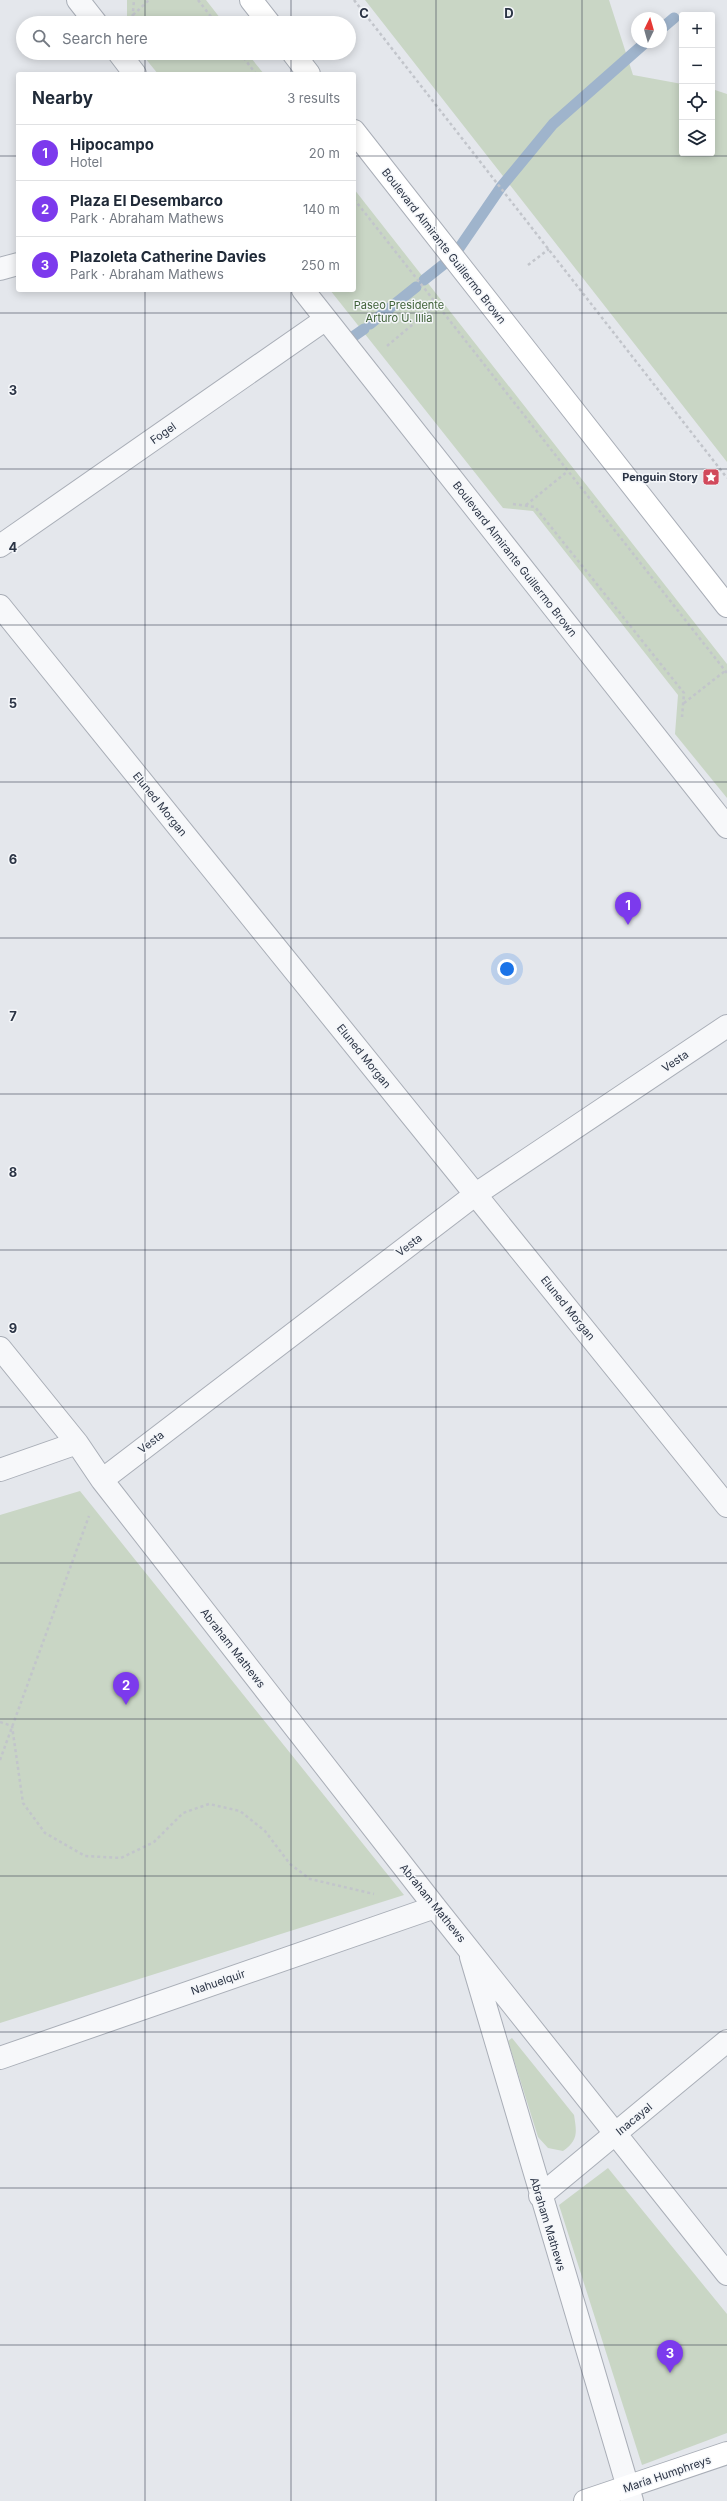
<!DOCTYPE html>
<meta charset="utf-8">
<style>
:root{--surface:#fff;--page:#f6f6f7;--text:#1f2937;--muted:#747a83;--line:#e0e1e3;--accent:#7c3aed}
body{margin:0;font-family:Inter,sans-serif;background:var(--page);color:var(--text)}
.controls{position:absolute;right:12px;top:12px;display:grid;overflow:hidden;border-radius:4px;box-shadow:0 2px 10px #0003}
.controls button{width:36px;height:36px;display:grid;place-items:center;padding:0;border:0;border-bottom:1px solid var(--line);background:var(--surface);color:var(--text);font:20px sans-serif}
.compass{position:absolute;left:631px;top:12px;width:36px;height:36px;border-radius:50%;background:var(--surface);box-shadow:0 2px 10px #0003;rotate:5deg}
.you{position:absolute;left:507px;top:969px;width:14px;height:14px;margin:-10px;border:3px solid #fff;border-radius:50%;background:#1a73e8;box-shadow:0 0 0 6px #1a73e833}
.badge{display:grid;place-items:center;width:26px;height:26px;border-radius:50%;background:var(--accent);color:#fff;font-size:13px;font-weight:700}
.pin{position:absolute;translate:-50% -33px;filter:drop-shadow(0 1px 2px #0008)}
.pin::after{content:'';position:absolute;top:21px;width:14px;height:12px;background:inherit;clip-path:polygon(0 0,100% 0,50% 100%)}
.list{margin:0;padding:0;list-style:none}
h2{display:flex;justify-content:space-between;align-items:center;height:52px;margin:0;padding:0 16px;font-size:17px}
h2 small{font-size:13px;font-weight:400;color:var(--muted)}
.list li{display:grid;grid-template-columns:26px 1fr auto;gap:12px;align-items:center;box-sizing:border-box;height:56px;padding:0 16px;border-top:1px solid var(--line)}
.list b{display:block;font-size:15px;white-space:nowrap}
.list p{margin:0;font-size:13px;white-space:nowrap;color:var(--muted)}
.list em{font-size:13px;font-style:normal;color:var(--muted)}
.icon{flex:none;width:22px;height:22px;fill:none;stroke:currentColor;stroke-width:2;stroke-linecap:round;stroke-linejoin:round}
.map{position:relative;flex:none;width:727px;height:2501px;overflow:hidden}
.search{position:absolute;background:var(--surface);box-shadow:0 2px 10px #0003;left:16px;top:16px;width:340px;height:44px;display:flex;align-items:center;gap:10px;box-sizing:border-box;padding:0 14px;border-radius:22px;color:var(--muted);font-size:15px}
.panel{position:absolute;background:var(--surface);box-shadow:0 2px 10px #0003;left:16px;top:72px;width:340px;height:220px;border-radius:4px}
.map>svg:first-child{display:block}
</style>
<div class="map">
<svg width="727" height="2501" viewBox="0 0 727 2501">
<rect width="100%" height="100%" fill="#e4e7ec"/>
<!-- green -->
<path fill="#c9d6c5" d="M127,0H206L224,23H127Z
M365,0H609L633,75L682,84V153H712V89L727,94V462Z
M141,53H247L264,74H158Z
M354,189L727,664V798L675,734L678,695L533,511L503,508L330,290H354Z
M80,1491L404,1895L0,2023V1515Z
M512,2038L574,2115C577,2133 578,2140 563,2151L548,2148L538,2137L508,2041Z
M608,2168L727,2314V2433L642,2465L559,2205Z"/>
<g fill="none" stroke-linecap="round" stroke-linejoin="round">
<!-- stream -->
<path stroke="#9fb4cc" stroke-width="11" d="M661,29L674,18
M424,280L453,257L501,187L553,124L646,42
M370,324L416,287
M344,343L364,329"/>
<!-- street casing -->
<g stroke="#a9aeb7" stroke-width="24">
<path id="street" d="M78,0L96,23
M119,53L135,74
M0,269L18,264
M303,290L727,827
M0,546L326,319
M0,606L727,1506
M0,1348L77,1443L102,1480L435,1907L727,2274
M0,1470L77,1443
M102,1480L476,1194L727,1026
M471,1957L632,2501
M0,2058L435,1907
M540,2196L727,2041"/>
</g>
<!-- secondary casing -->
<g stroke="#a9aeb7" stroke-width="24">
<path id="secondary" d="M251,0L269,23
M293,53L309,74
M354,131L727,606
M585,2501L727,2453"/>
</g>
<!-- path -->
<path stroke="#c2c5cb" stroke-width="2.5" stroke-dasharray="3 3" stroke-linecap="butt" d="M198,0L216,23
M354,0L727,478
M133,15L149,0
M132,23L134,0
M240,53L256,74
M354,199L727,673
M528,265L549,249
M387,346L437,304
M513,504L535,507L684,693L682,717
M526,505L568,471
M684,703L725,671
M0,1722L12,1726L23,1803L45,1833L85,1856L121,1858L154,1842L183,1813L209,1804L240,1811L265,1831L290,1864L310,1879L374,1894
M0,1760L89,1516"/>
<!-- street -->
<use href="#street" stroke="#f7f8fa" stroke-width="22"/>
<!-- secondary -->
<use href="#secondary" stroke="#fff" stroke-width="22"/>
</g>
<!-- grid -->
<path fill="none" stroke="#2b3445" stroke-width="1" stroke-opacity="0.55" d="M145,0V23M291,0V23M436,0V2501M582,0V2501M145,53V74M291,53V74M0,156H18M354,156H727M145,290V2501M291,290V2501M0,313H727M0,469H727M0,625H727M0,782H727M0,938H727M0,1094H727M0,1250H727M0,1407H727M0,1563H727M0,1719H727M0,1876H727M0,2032H727M0,2188H727M0,2345H727"/>
<!-- icons -->
<defs>
<g id="sight-square" transform="scale(0.9)"><rect x="-9" y="-9" width="18" height="18" rx="4" fill="#d1495b" stroke="#f4f6f9"/><path d="M0-6L1.8-2.2L6-1.7L2.9 1.2L3.7 5.4L0 3.3L-3.7 5.4L-2.9 1.2L-6-1.7L-1.8-2.2Z" fill="#fff"/></g>
</defs>
<g fill-rule="evenodd">
<use href="#sight-square" x="711" y="477"/>
</g>
<g text-anchor="middle" dominant-baseline="central" stroke-width="3" stroke-linejoin="round" paint-order="stroke">
<!-- street labels -->
<g font-size="11" fill="#2b3445" stroke="#f4f6f9">
<text transform="translate(444 246) rotate(52)">Boulevard Almirante Guillermo Brown</text>
<text transform="translate(163 433) rotate(-35)">Fogel</text>
<text transform="translate(515 559) rotate(52)">Boulevard Almirante Guillermo Brown</text>
<text transform="translate(160 804) rotate(51)">Eluned Morgan</text>
<text transform="translate(364 1056) rotate(51)">Eluned Morgan</text>
<text transform="translate(675 1061) rotate(-34)">Vesta</text>
<text transform="translate(409 1245) rotate(-37)">Vesta</text>
<text transform="translate(568 1308) rotate(51)">Eluned Morgan</text>
<text transform="translate(151 1442) rotate(-37)">Vesta</text>
<text transform="translate(233 1648) rotate(52)">Abraham Mathews</text>
<text transform="translate(433 1903) rotate(51)">Abraham Mathews</text>
<text transform="translate(218 1982) rotate(-19)">Nahuelquir</text>
<text transform="translate(634 2119) rotate(-40)">Inacayal</text>
<text transform="translate(548 2224) rotate(73)">Abraham Mathews</text>
<text transform="translate(667 2474) rotate(-19)">María Humphreys</text>
</g>
<!-- park labels -->
<g font-size="11" fill="#3f6138" stroke="#f4f6f9">
<text x="399" y="305">Paseo Presidente<tspan x="399" dy="13">Arturo U. Illia</tspan></text>
</g>
<!-- poi labels -->
<g font-size="11" font-weight="bold" fill="#2b3445" stroke="#f4f6f9" text-anchor="end">
<text x="698" y="477">Penguin Story</text>
</g>
</g>
<g font-size="13" text-anchor="middle" font-weight="bold" fill="#2b3445" stroke="#f4f6f9" stroke-width="3" stroke-linejoin="round" paint-order="stroke">
<text x="364" y="18">C</text>
<text x="509" y="18">D</text>
<text x="13" y="395">3</text>
<text x="13" y="552">4</text>
<text x="13" y="708">5</text>
<text x="13" y="864">6</text>
<text x="13" y="1021">7</text>
<text x="13" y="1177">8</text>
<text x="13" y="1333">9</text>
</g>
</svg>
<div class="controls">
<button>+</button>
<button>−</button>
<button><svg class="icon" aria-label="locate" viewBox="0 0 24 24"><circle cx="12" cy="12" r="6"/><path d="M12 2v4M12 18v4M2 12h4M18 12h4"/></svg></button>
<button><svg class="icon" aria-label="layers" viewBox="0 0 24 24"><path d="M12 4l9 5-9 5-9-5zM3 14l9 5 9-5"/></svg></button>
</div>
<svg class="compass" viewBox="-18 -18 36 36"><path d="M0-13l5 13h-10z" fill="#e53935"/><path d="M0 13l5-13h-10z" fill="#747a83"/></svg>
<div class="you"></div>
<div class="pin badge" style="left:628px;top:925px">1</div>
<div class="pin badge" style="left:126px;top:1705px">2</div>
<div class="pin badge" style="left:670px;top:2373px">3</div>
<div class="search"><svg class="icon" aria-label="search" viewBox="0 0 24 24"><circle cx="10" cy="10" r="6"/><path d="M15 15l6 6"/></svg>Search here</div>
<section class="panel">
<h2>Nearby<small>3 results</small></h2>
<ul class="list">
<li><span class="badge">1</span><div><b>Hipocampo</b><p>Hotel</p></div><em>20 m</em></li>
<li><span class="badge">2</span><div><b>Plaza El Desembarco</b><p>Park · Abraham Mathews</p></div><em>140 m</em></li>
<li><span class="badge">3</span><div><b>Plazoleta Catherine Davies</b><p>Park · Abraham Mathews</p></div><em>250 m</em></li>
</ul>
</section>
</div>
